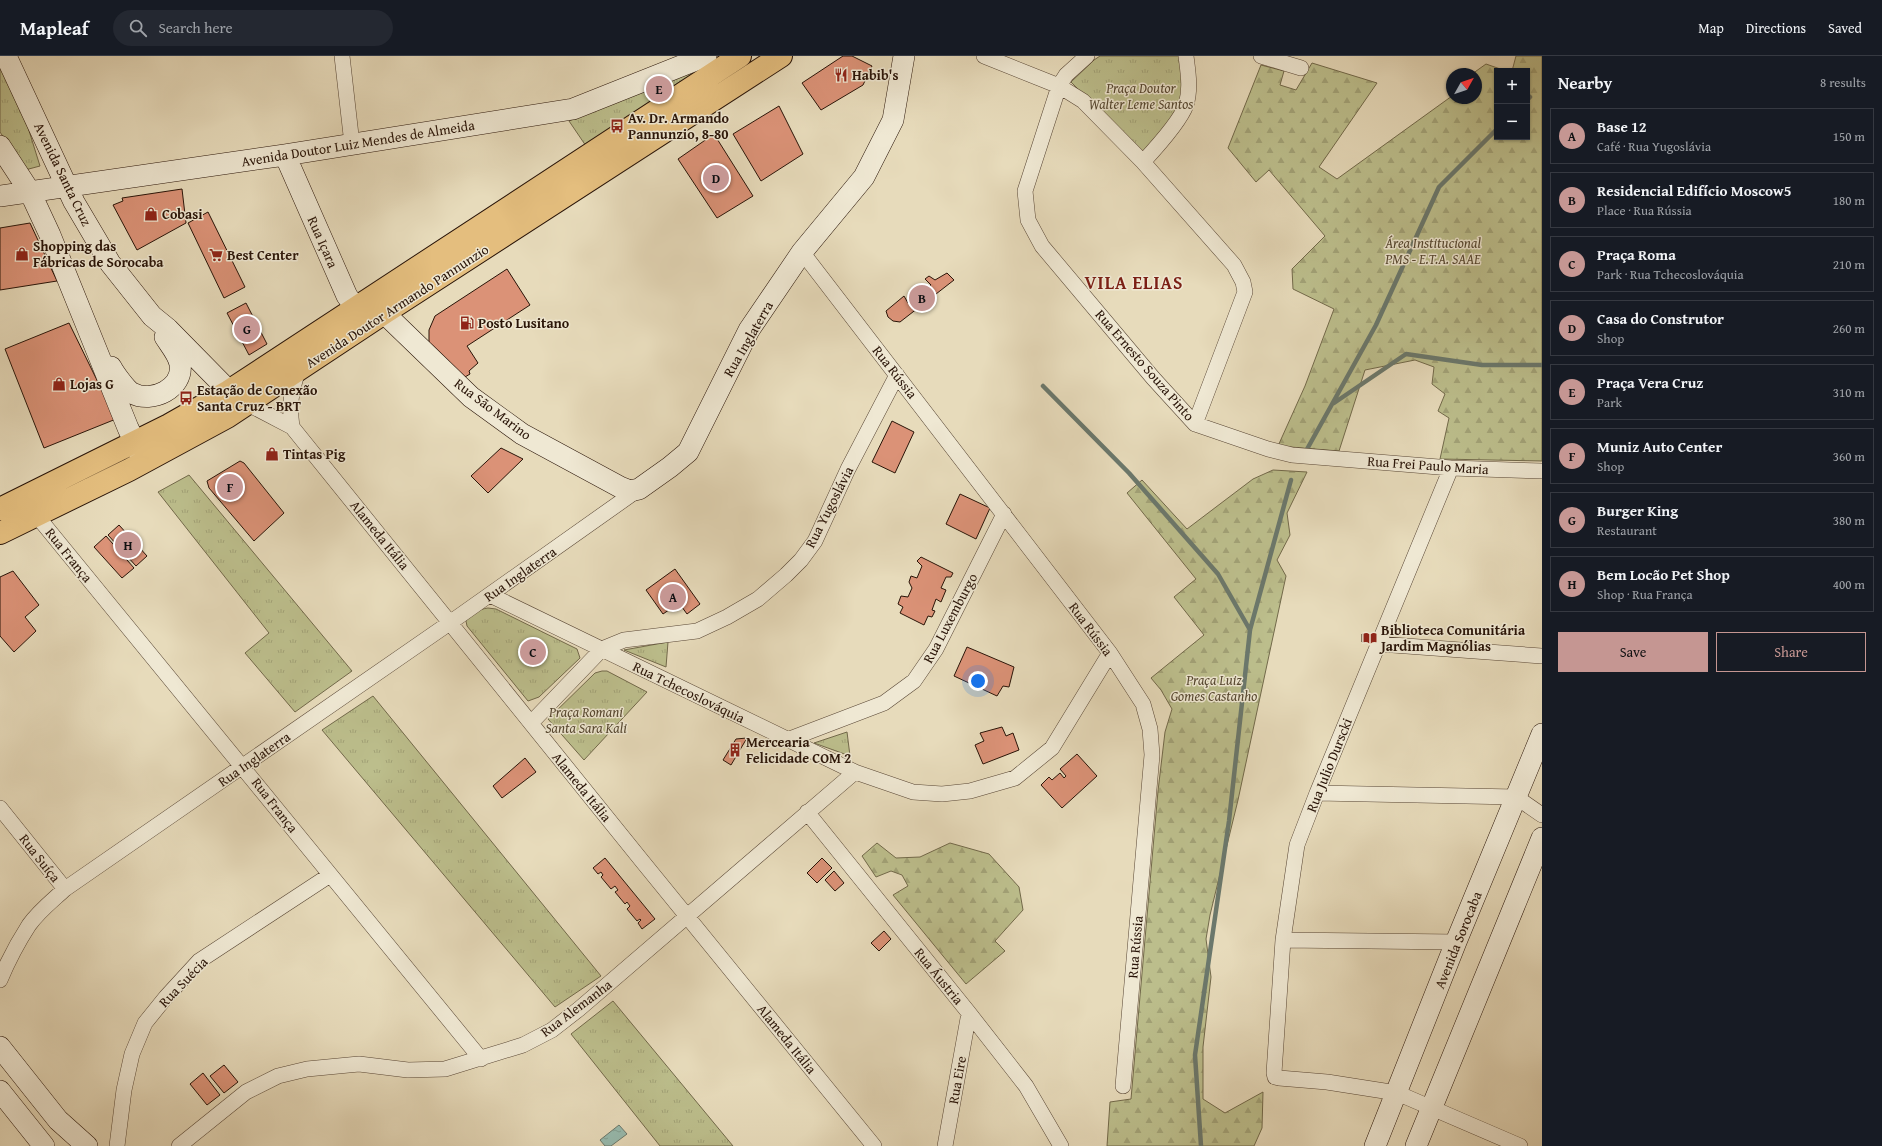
<!DOCTYPE html>
<meta charset="utf-8">
<style>
:root{--surface:#171b24;--page:#242831;--text:#f1f3f6;--muted:#9ea1a6;--line:#363941;--accent:#c59692}
body{margin:0;font-family:"Gentium Book Plus",serif;background:var(--page);color:var(--text)}
.controls{position:absolute;right:12px;top:12px;display:grid;overflow:hidden;border-radius:0px;box-shadow:0 1px 3px #0004}
.controls button{width:36px;height:36px;display:grid;place-items:center;padding:0;border:0;border-bottom:1px solid var(--line);background:var(--surface);color:var(--text);font:20px sans-serif}
.compass{position:absolute;left:1446px;top:12px;width:36px;height:36px;border-radius:50%;background:var(--surface);box-shadow:0 1px 3px #0004;rotate:50deg}
.you{position:absolute;left:978px;top:625px;width:14px;height:14px;margin:-10px;border:3px solid #fff;border-radius:50%;background:#1a73e8;box-shadow:0 0 0 6px #1a73e833}
.badge{display:grid;place-items:center;width:26px;height:26px;border-radius:50%;background:var(--accent);color:#111;font-size:13px;font-weight:700}
.pin{position:absolute;translate:-50% -50%;border:2px solid #fff;box-shadow:0 1px 4px #0006}
.list{margin:0;padding:0;list-style:none}
h2{display:flex;justify-content:space-between;align-items:center;height:52px;margin:0;padding:0 16px;font-size:17px}
h2 small{font-size:13px;font-weight:400;color:var(--muted)}
.list li{display:grid;grid-template-columns:26px 1fr auto;gap:12px;align-items:center;box-sizing:border-box;height:56px;margin:0 8px 8px;padding:0 8px;border:1px solid var(--line);border-radius:0px}
.list b{display:block;font-size:15px;white-space:nowrap}
.list p{margin:0;font-size:13px;white-space:nowrap;color:var(--muted)}
.list em{font-size:13px;font-style:normal;color:var(--muted)}
.actions{display:flex;gap:8px;padding:12px 16px}
.actions a{flex:1;padding:9px 0;border:1px solid var(--accent);border-radius:0px;text-align:center;font-size:14px;color:var(--accent)}
.actions .main{background:var(--accent);color:#111}
.icon{flex:none;width:22px;height:22px;fill:none;stroke:currentColor;stroke-width:2;stroke-linecap:round;stroke-linejoin:round}
.map{position:relative;flex:none;width:1542px;height:1090px;overflow:hidden}
header{display:flex;align-items:center;gap:24px;box-sizing:border-box;height:56px;padding:0 20px;background:var(--surface);border-bottom:1px solid var(--line)}
header strong{font-size:19px}
nav{display:flex;gap:22px;margin-inline-start:auto;font-size:14px}
.search{width:280px;height:36px;background:var(--page);display:flex;align-items:center;gap:10px;box-sizing:border-box;padding:0 14px;border-radius:22px;color:var(--muted);font-size:15px}
main{display:flex}
aside{flex:1;background:var(--surface)}
.map>svg:first-child{display:block}
</style>
<header>
<strong>Mapleaf</strong>
<div class="search"><svg class="icon" aria-label="search" viewBox="0 0 24 24"><circle cx="10" cy="10" r="6"/><path d="M15 15l6 6"/></svg>Search here</div>
<nav><a>Map</a><a>Directions</a><a>Saved</a></nav>
</header>
<main>
<div class="map">
<svg width="1542" height="1090" viewBox="0 0 1542 1090">
<defs>
<pattern id="grass-tufts" width="24" height="20" patternUnits="userSpaceOnUse"><rect width="24" height="20" fill="#bcbe8c"/><path d="M3 7l-1-3M5 7V3M7 7l1-3M15 17l-1-3M17 17v-4M19 17l1-3" fill="none" stroke="#a2a277"/></pattern>
<pattern id="forest-firs" width="22" height="20" patternUnits="userSpaceOnUse"><rect width="22" height="20" fill="#bcbe8c"/><path d="M5 1l3.5 6h-7zM16 11l3.5 6h-7z" fill="#a2a277"/></pattern>
<pattern id="water-ripples" width="26" height="14" patternUnits="userSpaceOnUse"><rect width="26" height="14" fill="#97bbaf"/><path d="M2 4q2-2 4 0t4 0M15 11q2-2 4 0t4 0" fill="none" stroke="#82a095"/></pattern>
</defs>
<rect width="100%" height="100%" fill="#e7dbbb"/>
<filter id="stains"><feTurbulence type="fractalNoise" baseFrequency=".005" numOctaves="4"/><feColorMatrix values="0 0 0 0 .2 0 0 0 0 .09 0 0 0 0 .02 0 0 0 .5 -.17"/></filter>
<radialGradient id="worn" r=".72"><stop offset=".6" stop-color="#630" stop-opacity="0"/><stop offset="1" stop-color="#630" stop-opacity=".3"/></radialGradient>
<!-- grass -->
<path fill="url(#grass-tufts)" stroke="#72694a" d="M1100,0H1182L1183,49L1145,100L1071,26L1094,4Z
M722,1L586,90L569,65Z
M0,3L21,49L40,110L25,114L0,76Z
M189,419L352,615L295,656L245,597L269,577L158,436Z
M488,552L496,553L577,593L580,602L539,641L528,645L467,570L466,565C472,558 479,553 488,552Z
M668,586L666,611L624,594Z
M602,615H607L647,636L584,704L548,663L595,617Z
M373,640L601,920L555,951L322,674Z
M847,676L850,700L814,687Z
M613,945L733,1090H660L571,978Z"/>
<!-- forest -->
<path fill="url(#forest-firs)" stroke="#72694a" d="M1516,0H1542V405L1440,403L1449,362L1438,355L1445,338L1432,328L1434,311L1415,304L1365,314L1339,395L1278,390L1305,330L1334,253L1293,233L1292,213L1325,180L1269,114L1256,126L1228,92L1261,9L1284,15L1280,29L1296,34L1312,7L1377,27L1319,111L1337,123L1452,40V42H1476V18H1472L1486,8L1506,15H1497V81H1527V15H1512Z
M1273,414L1307,416L1287,457L1290,479L1277,504L1286,520L1238,744L1210,859L1206,883L1211,921L1203,991V1043L1225,1057L1263,1036L1262,1072L1254,1090H1107L1110,1046L1131,1043L1158,735L1165,676L1172,653L1161,634L1151,622L1204,579L1174,541L1196,523L1127,437L1142,424L1187,473L1253,423Z
M877,787L896,802L920,801L950,787L989,798L1019,831L1023,854L995,885L1005,895L966,928L893,839L908,830L902,819L891,815L876,821L862,800Z"/>
<!-- water -->
<path fill="url(#water-ripples)" stroke="#6b786c" d="M619,1069L627,1078L611,1090H605L600,1084Z"/>
<g fill="none" stroke-linecap="round" stroke-linejoin="round">
<!-- stream -->
<path stroke="#6b786c" stroke-width="4.5" d="M1527,44L1530,41
M1043,330L1129,417L1218,518L1250,574
M1334,347L1406,298L1482,309H1542
M1306,395L1376,269L1439,131L1497,73
M1201,1090L1195,999L1229,765L1250,574L1291,424"/>
</g>
<!-- building -->
<path fill="#db9277" stroke="#291408" d="M843,0H852L872,10L863,29L821,54L802,27Z
M779,50L803,98L761,125L733,78Z
M714,78L753,140L717,162L678,103Z
M182,133L186,167L137,194L113,149L123,145L122,142Z
M208,156L245,231L224,242L188,167Z
M30,167L57,225L0,234V172Z
M507,213L530,249L467,290L478,307L469,315L470,318L465,321L429,286V274L435,260Z
M947,217L954,224L900,266L893,265L888,261L886,255L904,240L908,247L931,229L925,223L929,220L935,224Z
M246,247L267,288L249,299L227,257Z
M69,267L116,363L44,392L5,293Z
M892,365L914,376L895,417L872,406Z
M501,392L523,403L488,437L471,420Z
M240,405L244,407L284,457L254,485L209,432L207,425Z
M960,438L990,452L976,483L946,468Z
M119,469L147,500L136,510L108,479Z
M106,480L134,512L122,522L94,491Z
M921,501L953,517L951,521H946L941,532L946,534L941,546L936,543L932,554L935,555L932,561L928,560L924,569L900,557L903,551L898,548L901,540L908,541L912,532L909,526L911,520L917,522L922,510L917,505Z
M675,513L700,548L687,558L679,547L663,558L646,534Z
M13,515L39,549L25,561L36,575L14,596L0,580V521Z
M1362,578H1379L1376,587L1362,586Z
M967,591L1014,611L1009,631L1003,630L997,640L954,620Z
M1002,671L1006,680L1013,677L1019,694L983,708L975,689L984,685L980,677Z
M747,682L731,709L723,704L736,683Z
M1077,698L1097,720L1062,752L1041,729L1049,721L1052,724L1060,717L1064,722L1066,720L1060,713Z
M525,702L536,716L502,742L493,730Z
M605,802L655,863L642,873L638,867L641,864L640,863L637,865L627,853L630,850L627,846L625,848L615,836L618,834L615,830L611,833L601,821L603,819L601,816L598,818L593,812Z
M822,802L832,812L817,827L807,817Z
M834,815L844,827L835,835L825,824Z
M884,875L891,883L879,895L871,887Z
M224,1009L238,1026L224,1037L210,1020Z
M203,1017L220,1039L207,1049L190,1028Z"/>
<g fill="none" stroke-linecap="round" stroke-linejoin="round">
<!-- street casing -->
<g stroke="#584635" stroke-width="16">
<path id="street" d="M342,0L352,88
M984,0L1059,30L1083,45L1143,106L1234,209L1243,226L1245,236L1195,368
M1087,0L1066,19L1059,30L1025,135L1028,164L1042,190L1153,322L1195,368L1268,393L1292,399L1451,412L1542,415
M1261,0L1301,12
M1143,106C1155,93 1180,66 1186,49C1191,33 1188,16 1186,0
M802,196L1110,597L1143,648L1150,673L1152,699L1123,1030
M248,348L292,371L642,805L874,1090
M292,371C289,349 291,336 298,315
M1451,412L1317,737L1297,789L1283,884L1274,1017L1275,1021L1279,1022L1327,1026L1397,1037L1520,1090
M37,460L481,1003
M490,539L855,716L913,736L942,738L970,735L1015,722L1052,692L1110,597
M1379,588L1542,600
M531,667L602,593L624,584L697,575L727,561L758,543L786,519L801,504L815,485L848,413L897,319
M787,684L884,647L914,625L936,593L1004,458
M1317,737L1516,741L1542,759
M0,752L65,833
M807,756L969,957L1026,1030L1061,1090
M1283,884L1456,886
M0,924C8,905 18,886 29,869C39,855 52,845 65,833L451,566L639,433
M117,1090L124,1034L132,998L145,967L166,941L199,905L330,819
M179,1090L246,1036L278,1020L307,1013L359,1008L408,1014L445,1013L523,989L552,974L579,953L855,716
M945,1090L969,957"/>
</g>
<!-- secondary casing -->
<g stroke="#291408" stroke-width="22">
<path id="secondary" d="M6,0L74,146L110,207L152,260L168,273L229,335L242,344
M0,90L30,136L50,179L128,372L142,402
M285,99L347,240L356,252L369,262
M0,140L285,99L573,53L706,0
M384,257L471,341L522,378L620,431L630,435L639,433L670,411L688,396L749,274L802,196L864,121L893,64L904,0
M111,311C114,317 127,335 132,337C152,348 184,332 180,308C178,298 170,289 165,281
M0,991L58,1064L87,1090
M0,1035L44,1090
M1375,1090L1456,886L1542,678
M1416,1090L1542,782"/>
</g>
<!-- primary casing -->
<g stroke="#291408" stroke-width="24">
<path id="primary" d="M0,453L169,369L229,335L740,0
M0,477L129,414L227,361L384,257L781,0"/>
</g>
<!-- street -->
<use href="#street" stroke="#efe8d3" stroke-width="15"/>
<!-- secondary -->
<use href="#secondary" stroke="#efe8d3" stroke-width="21"/>
<!-- primary -->
<use href="#primary" stroke="#e4be7e" stroke-width="22"/>
</g>
<!-- icons -->
<defs>
<g id="restaurant-bare" transform="scale(1.08)"><path d="M-5-6h1v4h1v-4h1v4h1v-4h1v5L-1.5 .5V6h-2V.5L-5-1ZM5-6V6H3V1.5H1.5Q1.5-4 5-6Z" fill="#8f2418" stroke="#efe8d3" stroke-width="2.5" paint-order="stroke"/></g>
<g id="bus-bare" transform="scale(1.08)"><path d="M-5-6H5V4H4V6H2V4H-2V6H-4V4H-5ZM-3.5-4V0h7V-4ZM-3.5 1.2v1.5H-2V1.2ZM2 1.2v1.5H3.5V1.2Z" fill="#8f2418" stroke="#efe8d3" stroke-width="2.5" paint-order="stroke"/></g>
<g id="shop-bare" transform="scale(1.08)"><path d="M-5-2.5h2.3a2.7 3.5 0 0 1 5.4 0H5L5.5 6h-11ZM-1.5-2.5h3a1.5 2.3 0 0 0-3 0Z" fill="#8f2418" stroke="#efe8d3" stroke-width="2.5" paint-order="stroke"/></g>
<g id="supermarket-bare" transform="scale(1.08)"><path d="M-6-5.5h2.5l.6 2H6L4.5 2H-2.5L-4.4-4H-6ZM-1.5 3.2a1.3 1.3 0 1 0 .1 0ZM3 3.2a1.3 1.3 0 1 0 .1 0Z" fill="#8f2418" stroke="#efe8d3" stroke-width="2.5" paint-order="stroke"/></g>
<g id="fuel-bare" transform="scale(1.08)"><path d="M-5.5-6h7V0h2V4h1.3V-2.5L3-4.5l.8-.8L6-3V5H2.5V1h-1V6h-7ZM-4.2-4.7v3.2H.2V-4.7Z" fill="#8f2418" stroke="#efe8d3" stroke-width="2.5" paint-order="stroke"/></g>
<g id="library-bare" transform="scale(1.08)"><path d="M-6-4Q-3-5.5-.7-3.5V5Q-3 3-6 4ZM6-4Q3-5.5 .7-3.5V5Q3 3 6 4Z" fill="#8f2418" stroke="#efe8d3" stroke-width="2.5" paint-order="stroke"/></g>
<g id="building-bare" transform="scale(1.08)"><path d="M-4-6H4V6H1V3H-1V6H-4ZM-2.5-4.3h1.7v1.8h-1.7ZM.8-4.3h1.7v1.8H.8ZM-2.5-1h1.7V.8h-1.7ZM.8-1h1.7V.8H.8Z" fill="#8f2418" stroke="#efe8d3" stroke-width="2.5" paint-order="stroke"/></g>
</defs>
<g fill-rule="evenodd">
<use href="#restaurant-bare" x="841" y="19"/>
<use href="#bus-bare" x="617" y="70"/>
<use href="#shop-bare" x="151" y="158"/>
<use href="#shop-bare" x="22" y="198"/>
<use href="#supermarket-bare" x="216" y="199"/>
<use href="#fuel-bare" x="467" y="267"/>
<use href="#shop-bare" x="59" y="328"/>
<use href="#bus-bare" x="186" y="342"/>
<use href="#shop-bare" x="272" y="398"/>
<use href="#library-bare" x="1370" y="582"/>
<use href="#building-bare" x="735" y="694"/>
</g>
<g text-anchor="middle" dominant-baseline="central" stroke-width="3" stroke-linejoin="round" paint-order="stroke">
<!-- poi labels -->
<g font-size="14" font-weight="bold" fill="#291408" stroke="#efe8d3" text-anchor="start">
<text x="852" y="19">Habib's</text>
<text x="628" y="62">Av. Dr. Armando<tspan x="628" dy="16">Pannunzio, 8-80</tspan></text>
<text x="162" y="158">Cobasi</text>
<text x="33" y="190">Shopping das<tspan x="33" dy="16">Fábricas de Sorocaba</tspan></text>
<text x="227" y="199">Best Center</text>
<text x="478" y="267">Posto Lusitano</text>
<text x="70" y="328">Lojas G</text>
<text x="197" y="334">Estação de Conexão<tspan x="197" dy="16">Santa Cruz - BRT</tspan></text>
<text x="283" y="398">Tintas Pig</text>
<text x="1381" y="574">Biblioteca Comunitária<tspan x="1381" dy="16">Jardim Magnólias</tspan></text>
<text x="746" y="686">Mercearia<tspan x="746" dy="16">Felicidade COM 2</tspan></text>
</g>
<!-- park labels -->
<g font-size="14" font-style="italic" fill="#554730" stroke="#efe8d3">
<text x="1141" y="32">Praça Doutor<tspan x="1141" dy="16">Walter Leme Santos</tspan></text>
<text x="1433" y="187">Área Institucional<tspan x="1433" dy="16">PMS - E.T.A. SAAE</tspan></text>
<text x="1214" y="624">Praça Luiz<tspan x="1214" dy="16">Gomes Castanho</tspan></text>
<text x="586" y="656">Praça Romani<tspan x="586" dy="16">Santa Sara Kali</tspan></text>
</g>
<!-- street labels -->
<g font-size="14" fill="#291408" stroke="#efe8d3">
<text transform="translate(358 87) rotate(-9)">Avenida Doutor Luiz Mendes de Almeida</text>
<text transform="translate(63 118) rotate(64)">Avenida Santa Cruz</text>
<text transform="translate(323 186) rotate(66)">Rua Içara</text>
<text transform="translate(397 250) rotate(-33)">Avenida Doutor Armando Pannunzio</text>
<text transform="translate(748 283) rotate(-60)">Rua Inglaterra</text>
<text transform="translate(1145 309) rotate(49)">Rua Ernesto Souza Pinto</text>
<text transform="translate(895 316) rotate(52)">Rua Rússia</text>
<text transform="translate(493 353) rotate(37)">Rua São Marino</text>
<text transform="translate(1428 409) rotate(4)">Rua Frei Paulo Maria</text>
<text transform="translate(829 451) rotate(-63)">Rua Yugoslávia</text>
<text transform="translate(380 479) rotate(51)">Alameda Itália</text>
<text transform="translate(69 499) rotate(51)">Rua França</text>
<text transform="translate(520 518) rotate(-35)">Rua Inglaterra</text>
<text transform="translate(950 562) rotate(-62)">Rua Luxemburgo</text>
<text transform="translate(1091 573) rotate(53)">Rua Rússia</text>
<text transform="translate(689 636) rotate(26)">Rua Tchecoslováquia</text>
<text transform="translate(254 703) rotate(-35)">Rua Inglaterra</text>
<text transform="translate(1329 709) rotate(-68)">Rua Julio Durscki</text>
<text transform="translate(582 731) rotate(51)">Alameda Itália</text>
<text transform="translate(275 749) rotate(52)">Rua França</text>
<text transform="translate(40 802) rotate(52)">Rua Suíça</text>
<text transform="translate(1458 884) rotate(-68)">Avenida Sorocaba</text>
<text transform="translate(1135 891) rotate(-85)">Rua Rússia</text>
<text transform="translate(939 920) rotate(51)">Rua Áustria</text>
<text transform="translate(183 926) rotate(-46)">Rua Suécia</text>
<text transform="translate(576 952) rotate(-37)">Rua Alemanha</text>
<text transform="translate(787 983) rotate(51)">Alameda Itália</text>
<text transform="translate(957 1024) rotate(-80)">Rua Eire</text>
</g>
<!-- district labels -->
<g font-size="18" font-weight="bold" letter-spacing="1" fill="#7a1f14" stroke="#efe8d3">
<text x="1134" y="226">VILA ELIAS</text>
</g>
</g>
<rect width="100%" height="100%" filter="url(#stains)"/>
<rect width="100%" height="100%" fill="url(#worn)"/>
</svg>
<div class="controls">
<button>+</button>
<button>−</button>
</div>
<svg class="compass" viewBox="-18 -18 36 36"><path d="M0-13l5 13h-10z" fill="#e53935"/><path d="M0 13l5-13h-10z" fill="#9ea1a6"/></svg>
<div class="you"></div>
<div class="pin badge" style="left:673px;top:541px">A</div>
<div class="pin badge" style="left:922px;top:242px">B</div>
<div class="pin badge" style="left:533px;top:596px">C</div>
<div class="pin badge" style="left:716px;top:122px">D</div>
<div class="pin badge" style="left:659px;top:33px">E</div>
<div class="pin badge" style="left:230px;top:431px">F</div>
<div class="pin badge" style="left:247px;top:273px">G</div>
<div class="pin badge" style="left:128px;top:489px">H</div>
</div>
<aside>
<h2>Nearby<small>8 results</small></h2>
<ul class="list">
<li><span class="badge">A</span><div><b>Base 12</b><p>Café · Rua Yugoslávia</p></div><em>150 m</em></li>
<li><span class="badge">B</span><div><b>Residencial Edifício Moscow5</b><p>Place · Rua Rússia</p></div><em>180 m</em></li>
<li><span class="badge">C</span><div><b>Praça Roma</b><p>Park · Rua Tchecoslováquia</p></div><em>210 m</em></li>
<li><span class="badge">D</span><div><b>Casa do Construtor</b><p>Shop</p></div><em>260 m</em></li>
<li><span class="badge">E</span><div><b>Praça Vera Cruz</b><p>Park</p></div><em>310 m</em></li>
<li><span class="badge">F</span><div><b>Muniz Auto Center</b><p>Shop</p></div><em>360 m</em></li>
<li><span class="badge">G</span><div><b>Burger King</b><p>Restaurant</p></div><em>380 m</em></li>
<li><span class="badge">H</span><div><b>Bem Locão Pet Shop</b><p>Shop · Rua França</p></div><em>400 m</em></li>
</ul>
<div class="actions"><a class="main">Save</a><a>Share</a></div>
</aside>
</main>
